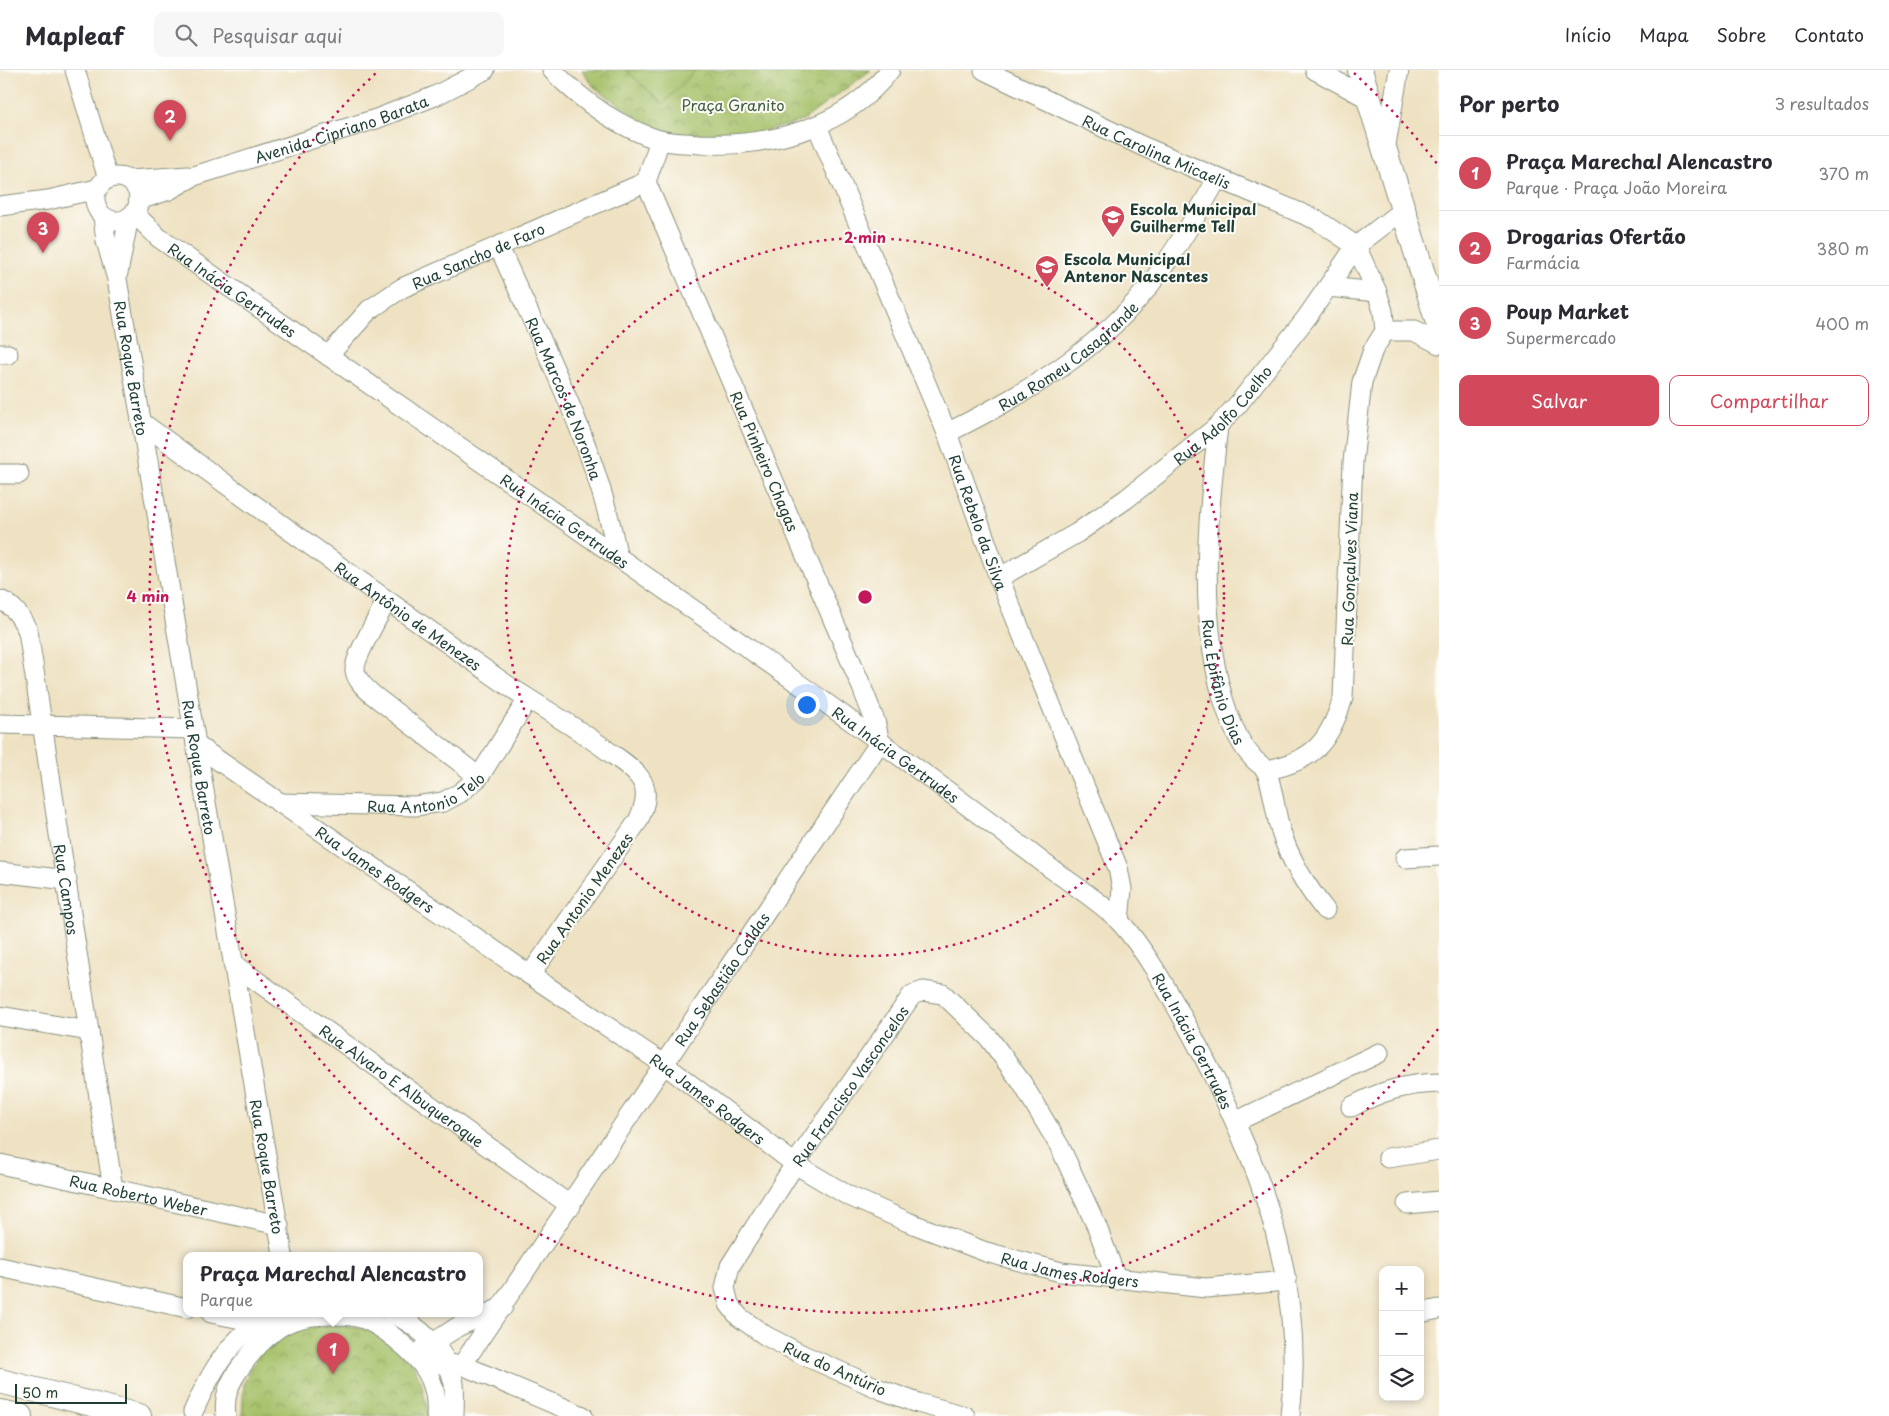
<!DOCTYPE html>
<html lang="pt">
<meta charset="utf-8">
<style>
:root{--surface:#fff;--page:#f7f7f7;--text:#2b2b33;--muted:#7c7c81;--line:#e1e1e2;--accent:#d1495b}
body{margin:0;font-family:"Playpen Sans",sans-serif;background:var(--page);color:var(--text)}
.controls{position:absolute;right:15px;bottom:15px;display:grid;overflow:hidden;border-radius:10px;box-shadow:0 2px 8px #0003}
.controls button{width:45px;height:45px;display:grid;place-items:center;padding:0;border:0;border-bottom:1px solid var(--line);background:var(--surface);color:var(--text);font:25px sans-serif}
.scale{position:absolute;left:15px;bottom:12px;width:112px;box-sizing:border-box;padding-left:5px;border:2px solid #1f3d34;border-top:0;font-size:14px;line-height:18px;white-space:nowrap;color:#1f3d34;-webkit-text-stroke:4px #fdfcf7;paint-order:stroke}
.you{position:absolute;left:806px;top:634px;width:18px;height:18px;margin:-12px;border:4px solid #fff;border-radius:50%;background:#1a73e8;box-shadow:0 0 0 8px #1a73e833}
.badge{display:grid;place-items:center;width:32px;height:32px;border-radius:50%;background:var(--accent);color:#fff;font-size:16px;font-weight:700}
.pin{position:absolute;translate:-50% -41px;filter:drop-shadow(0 1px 2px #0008)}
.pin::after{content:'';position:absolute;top:26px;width:18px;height:15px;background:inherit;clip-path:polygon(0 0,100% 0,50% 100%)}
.popup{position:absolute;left:183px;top:1182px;width:300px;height:65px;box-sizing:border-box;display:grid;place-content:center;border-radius:10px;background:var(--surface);filter:drop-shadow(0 1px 4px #0005);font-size:16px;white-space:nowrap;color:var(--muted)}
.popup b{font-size:19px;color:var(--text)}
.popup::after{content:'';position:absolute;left:50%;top:100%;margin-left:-10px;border:10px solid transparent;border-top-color:var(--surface)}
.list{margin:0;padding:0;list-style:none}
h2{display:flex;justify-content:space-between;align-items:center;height:65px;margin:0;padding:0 20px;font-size:21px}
h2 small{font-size:16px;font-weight:400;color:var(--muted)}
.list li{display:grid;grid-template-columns:32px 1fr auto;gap:15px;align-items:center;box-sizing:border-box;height:75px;padding:0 20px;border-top:1px solid var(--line)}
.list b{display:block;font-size:19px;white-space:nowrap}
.list p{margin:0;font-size:16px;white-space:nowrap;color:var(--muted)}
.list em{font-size:16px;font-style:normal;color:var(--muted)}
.actions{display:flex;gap:10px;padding:15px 20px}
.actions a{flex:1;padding:11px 0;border:1px solid var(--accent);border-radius:10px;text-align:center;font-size:18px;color:var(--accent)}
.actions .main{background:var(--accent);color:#fff}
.icon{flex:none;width:28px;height:28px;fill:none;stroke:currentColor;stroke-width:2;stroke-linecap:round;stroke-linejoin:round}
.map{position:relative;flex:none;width:1439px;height:1346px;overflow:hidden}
header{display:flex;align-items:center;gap:30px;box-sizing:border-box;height:70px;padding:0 25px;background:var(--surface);border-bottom:1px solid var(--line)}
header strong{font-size:24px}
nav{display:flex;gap:28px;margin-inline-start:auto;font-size:18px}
.search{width:350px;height:45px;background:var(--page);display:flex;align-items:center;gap:12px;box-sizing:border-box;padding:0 18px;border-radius:10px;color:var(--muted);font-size:19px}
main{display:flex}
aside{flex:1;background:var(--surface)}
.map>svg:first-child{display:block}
</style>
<header>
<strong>Mapleaf</strong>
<div class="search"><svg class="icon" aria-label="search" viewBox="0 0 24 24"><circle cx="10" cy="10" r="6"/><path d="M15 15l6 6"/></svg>Pesquisar aqui</div>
<nav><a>Início</a><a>Mapa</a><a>Sobre</a><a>Contato</a></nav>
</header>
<main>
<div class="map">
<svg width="1439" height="1346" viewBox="0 0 1439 1346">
<defs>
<pattern id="park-crowns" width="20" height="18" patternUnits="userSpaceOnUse" patternTransform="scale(1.25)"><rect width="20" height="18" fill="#a4bf66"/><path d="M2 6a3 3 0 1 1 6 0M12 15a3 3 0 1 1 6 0" fill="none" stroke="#859c55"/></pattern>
</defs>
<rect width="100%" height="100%" fill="#fdfcf7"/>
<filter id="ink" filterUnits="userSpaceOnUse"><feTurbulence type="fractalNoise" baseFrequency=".02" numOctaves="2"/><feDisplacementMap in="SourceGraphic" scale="10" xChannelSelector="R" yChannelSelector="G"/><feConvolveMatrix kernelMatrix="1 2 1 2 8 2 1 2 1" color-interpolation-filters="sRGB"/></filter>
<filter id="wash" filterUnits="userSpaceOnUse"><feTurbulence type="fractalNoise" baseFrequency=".0096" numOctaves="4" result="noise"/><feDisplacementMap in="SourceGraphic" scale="20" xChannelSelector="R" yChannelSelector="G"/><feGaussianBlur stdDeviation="1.12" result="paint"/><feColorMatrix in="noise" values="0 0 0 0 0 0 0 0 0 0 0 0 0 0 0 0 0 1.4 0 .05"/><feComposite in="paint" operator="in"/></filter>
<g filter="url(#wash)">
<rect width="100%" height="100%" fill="#efe2c3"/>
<!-- park -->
<path fill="url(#park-crowns)" stroke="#627e4d" d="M582,0H871L802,51L735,69L658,62L594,17Z
M329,1254L358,1257L380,1265L413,1294L421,1311L429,1346H242L244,1313L251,1296L268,1275L301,1255Z"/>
<!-- garden -->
<path fill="#a4bf66" stroke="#627e4d" d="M626,0H695L663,34Z"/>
</g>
<g filter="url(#ink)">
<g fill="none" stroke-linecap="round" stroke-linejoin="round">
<!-- minor casing -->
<g stroke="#87907c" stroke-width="21">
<g id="minor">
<path d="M75,0L108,109"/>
<path d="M552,0C582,31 618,57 659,70C671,73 688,73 700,74C770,77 846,58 890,0"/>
<path id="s1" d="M984,0L1142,76L1317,150L1356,176L1377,222L1383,241L1385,261L1373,280L1362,312L1353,392L1343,628C1329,673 1313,691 1267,700"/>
<path d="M1315,0L1369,29"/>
<path id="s2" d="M817,56L947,363L999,508L1118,798L1122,819L1119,851"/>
<path d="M1385,80L1399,0"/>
<circle cx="117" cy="129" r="22"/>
<path d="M130,110L188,106"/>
<path d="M646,112L660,70"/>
<path id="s3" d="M139,130L169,120L194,106L376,49L435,26L485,0"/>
<path d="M0,136L48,130L97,119"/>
<path id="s4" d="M134,143L159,168C385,326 612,481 837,641C907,691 977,742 1045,794C1067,811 1103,833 1120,852C1148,883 1170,925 1190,961C1255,1082 1307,1205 1290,1346"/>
<path id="s5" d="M103,146L106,171L117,209L283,1185"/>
<path id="s6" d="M499,177C543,276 597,378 617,484"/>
<path d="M118,203L129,147"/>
<path d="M1328,217L1377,222"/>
<path d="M1385,261H1414L1439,274"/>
<path d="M0,284H8"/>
<path id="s7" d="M328,286L369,240L402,218L646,112"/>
<path id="s8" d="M141,352C262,441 384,529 507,615C542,638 578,658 612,684C622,691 633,698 640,708C650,722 644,738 638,751L530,905"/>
<path id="s9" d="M1218,356C1208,450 1196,553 1228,644C1234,660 1241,675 1252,687C1256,693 1265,696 1267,703C1274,722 1275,743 1281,762C1291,792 1306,816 1325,840"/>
<path id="s10" d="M947,363C1025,324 1102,280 1155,208C1178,177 1198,143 1217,109"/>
<path d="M0,404H19"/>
<path id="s11" d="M999,508L1077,463L1126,429L1218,356L1239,333L1307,247L1356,176L1403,140"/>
<path id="s12" d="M0,530C15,536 21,548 28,561L113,1119"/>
<path d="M386,531C380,545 354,587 355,600C356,610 366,619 373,625L479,707"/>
<path d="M0,654L193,659"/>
<path id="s13" d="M196,675L530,905L665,995L795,1094L847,1125L908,1152L986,1182L1061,1202L1206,1218L1287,1211"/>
<path id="s14" d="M279,733L415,736L443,732L460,723L479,707L528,629"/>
<path d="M1405,788L1439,786"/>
<path d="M0,802L67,810"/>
<path id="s15" d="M233,894L571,1136"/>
<path d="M0,946L89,961"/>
<path d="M1351,1037C1381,1021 1405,1014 1439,1013"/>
<path d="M1237,1051L1379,983"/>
<path d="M1388,1088L1439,1080"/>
<path id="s16" d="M0,1094L279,1155"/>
<path d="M1407,1134L1439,1131"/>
<path d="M0,1197L187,1238"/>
<path d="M211,1243L256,1252"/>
<path d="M391,1243C419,1255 449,1283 454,1314C455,1325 454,1336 454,1346"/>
<path d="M1420,1243L1439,1239"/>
<path d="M422,1280L459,1256L503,1237"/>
<path d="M423,1293L462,1295L583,1346"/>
<path id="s17" d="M462,1295L880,672L875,651L861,615L646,112"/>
<path d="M193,1342C212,1299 230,1268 272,1243"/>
<path d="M226,1346C223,1325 230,1311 243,1294C255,1277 275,1256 295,1250C312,1244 347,1243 364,1249C376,1253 386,1261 396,1269C422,1290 439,1310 436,1346"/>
<path id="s18" d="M965,1346L918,1333L882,1320L803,1285L766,1266L739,1247L729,1234L725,1218L730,1196L795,1094L912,925L923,921L943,924L989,968L1022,1013L1060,1077L1097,1157L1117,1210"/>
</g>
</g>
<!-- major casing -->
<g stroke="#87907c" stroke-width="26">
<path id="major" d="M1360,0L1439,256
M0,1311L139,1346
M0,1342L20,1346"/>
</g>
<!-- minor -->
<use href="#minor" stroke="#fff" stroke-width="19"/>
<!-- major -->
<use href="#major" stroke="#fff" stroke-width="24"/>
</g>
</g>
<!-- distance rings -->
<g fill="none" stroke="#c2185b" stroke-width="2.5" stroke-dasharray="2.5 5">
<circle cx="865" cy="527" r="359"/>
<path d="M1438 959A717 717 0 1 1 376 3M1354 3A717 717 0 0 1 1438 95"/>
</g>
<!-- icons -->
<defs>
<g id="school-pin" transform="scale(1.25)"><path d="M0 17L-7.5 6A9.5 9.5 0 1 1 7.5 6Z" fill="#d1495b" stroke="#fdfcf7"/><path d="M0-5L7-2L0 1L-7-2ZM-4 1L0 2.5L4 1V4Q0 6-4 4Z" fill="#fff"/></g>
</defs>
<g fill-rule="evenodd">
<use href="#school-pin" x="1113" y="147"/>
<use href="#school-pin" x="1047" y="197"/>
</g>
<g text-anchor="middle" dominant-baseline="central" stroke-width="4" stroke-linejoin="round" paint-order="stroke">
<!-- park labels -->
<g font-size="15" fill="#405e40" stroke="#fdfcf7">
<text x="733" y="34">Praça Granito</text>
</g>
<!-- street labels -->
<g font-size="15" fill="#1f3d34" stroke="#fdfcf7">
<text stroke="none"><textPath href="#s3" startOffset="215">Avenida Cipriano Barata</textPath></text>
<text stroke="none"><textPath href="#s1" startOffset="191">Rua Carolina Micaelis</textPath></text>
<text stroke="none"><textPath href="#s7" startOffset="184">Rua Sancho de Faro</textPath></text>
<text stroke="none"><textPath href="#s4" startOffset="125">Rua Inácia Gertrudes</textPath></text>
<text stroke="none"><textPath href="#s10" startOffset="144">Rua Romeu Casagrande</textPath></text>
<text stroke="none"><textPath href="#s5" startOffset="155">Rua Roque Barreto</textPath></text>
<text stroke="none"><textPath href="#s6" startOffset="165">Rua Marcos de Noronha</textPath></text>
<text stroke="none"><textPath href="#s11" startOffset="278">Rua Adolfo Coelho</textPath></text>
<text transform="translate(765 391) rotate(67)">Rua Pinheiro Chagas</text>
<text stroke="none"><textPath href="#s4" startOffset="530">Rua Inácia Gertrudes</textPath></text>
<text stroke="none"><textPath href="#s2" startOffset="428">Rua Rebelo da Silva</textPath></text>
<text transform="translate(1349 499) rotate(-88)">Rua Gonçalves Viana</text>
<text stroke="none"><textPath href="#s8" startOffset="330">Rua Antônio de Menezes</textPath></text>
<text stroke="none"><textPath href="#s9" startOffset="258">Rua Epifânio Dias</textPath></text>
<text stroke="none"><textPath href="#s4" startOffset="935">Rua Inácia Gertrudes</textPath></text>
<text stroke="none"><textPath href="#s5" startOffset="560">Rua Roque Barreto</textPath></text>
<text stroke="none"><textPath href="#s14" startOffset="150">Rua Antonio Telo</textPath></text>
<text stroke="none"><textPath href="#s13" startOffset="218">Rua James Rodgers</textPath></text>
<text stroke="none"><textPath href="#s12" startOffset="304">Rua Campos</textPath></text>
<text transform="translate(584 828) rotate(-55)">Rua Antonio Menezes</text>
<text stroke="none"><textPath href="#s17" startOffset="465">Rua Sebastião Caldas</textPath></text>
<text stroke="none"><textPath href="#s4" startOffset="1355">Rua Inácia Gertrudes</textPath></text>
<text stroke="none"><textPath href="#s15" startOffset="208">Rua Alvaro E Albuqueroque</textPath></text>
<text stroke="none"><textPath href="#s18" startOffset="520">Rua Francisco Vasconcelos</textPath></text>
<text stroke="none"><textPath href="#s13" startOffset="622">Rua James Rodgers</textPath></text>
<text stroke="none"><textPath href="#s5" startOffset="965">Rua Roque Barreto</textPath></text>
<text stroke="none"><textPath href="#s16" startOffset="142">Rua Roberto Weber</textPath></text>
<text stroke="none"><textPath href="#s13" startOffset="1028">Rua James Rodgers</textPath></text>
<text transform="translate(835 1298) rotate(24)">Rua do Antúrio</text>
</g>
<!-- poi labels -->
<g font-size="15" font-weight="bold" fill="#1f3d34" stroke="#fdfcf7" text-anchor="start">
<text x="1130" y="138">Escola Municipal<tspan x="1130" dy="17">Guilherme Tell</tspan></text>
<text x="1064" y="188">Escola Municipal<tspan x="1064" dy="17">Antenor Nascentes</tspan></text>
</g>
</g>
<circle cx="865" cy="527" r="8" fill="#c2185b" stroke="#fdfcf7" stroke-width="2.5"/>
<g font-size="15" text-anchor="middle" font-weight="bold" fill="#c2185b" stroke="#fdfcf7" stroke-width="4" stroke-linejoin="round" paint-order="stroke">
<text x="865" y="173">2 min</text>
<text x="148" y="532">4 min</text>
</g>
</svg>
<div class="controls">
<button>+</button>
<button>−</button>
<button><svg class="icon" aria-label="layers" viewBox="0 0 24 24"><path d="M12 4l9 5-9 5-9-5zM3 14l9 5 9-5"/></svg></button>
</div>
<div class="scale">50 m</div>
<div class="you"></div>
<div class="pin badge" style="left:333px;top:1304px">1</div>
<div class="popup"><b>Praça Marechal Alencastro</b>Parque</div>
<div class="pin badge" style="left:170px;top:71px">2</div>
<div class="pin badge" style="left:43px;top:183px">3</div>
</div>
<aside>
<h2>Por perto<small>3 resultados</small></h2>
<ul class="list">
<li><span class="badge">1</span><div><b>Praça Marechal Alencastro</b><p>Parque · Praça João Moreira</p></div><em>370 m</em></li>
<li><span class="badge">2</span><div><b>Drogarias Ofertão</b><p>Farmácia</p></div><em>380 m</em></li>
<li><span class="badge">3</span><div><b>Poup Market</b><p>Supermercado</p></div><em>400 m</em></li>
</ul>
<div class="actions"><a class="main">Salvar</a><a>Compartilhar</a></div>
</aside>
</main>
